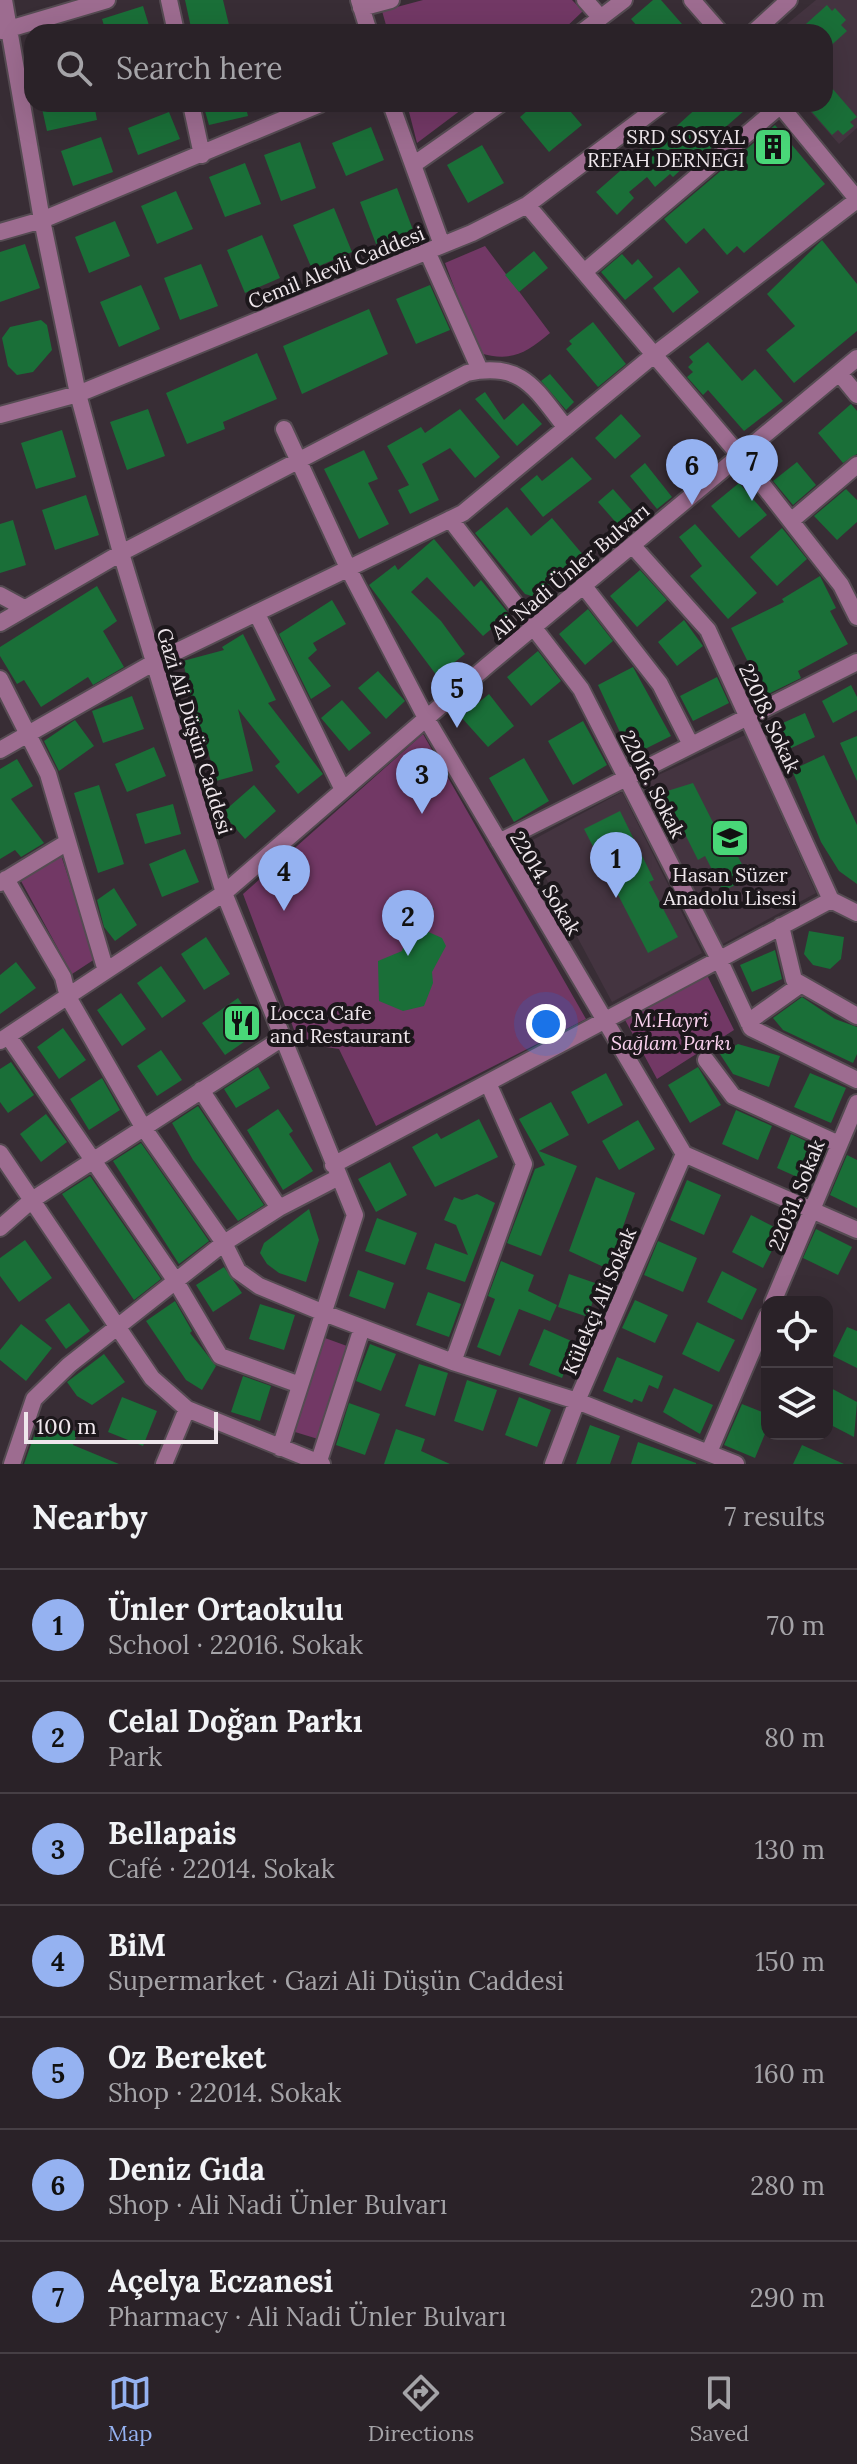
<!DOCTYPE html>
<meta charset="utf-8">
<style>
:root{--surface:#2a2228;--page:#362f34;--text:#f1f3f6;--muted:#a5a4a8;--line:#463f45;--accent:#95b2f1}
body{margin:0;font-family:Lora,serif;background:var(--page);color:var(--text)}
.controls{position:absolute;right:24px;bottom:24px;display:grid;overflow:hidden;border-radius:16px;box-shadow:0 8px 32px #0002}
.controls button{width:72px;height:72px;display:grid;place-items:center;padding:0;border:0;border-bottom:2px solid var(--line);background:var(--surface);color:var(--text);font:40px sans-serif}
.scale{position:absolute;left:24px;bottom:20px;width:194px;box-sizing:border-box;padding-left:8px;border:4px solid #efe7ec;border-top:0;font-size:22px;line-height:28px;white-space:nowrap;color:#efe7ec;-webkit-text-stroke:6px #1c171b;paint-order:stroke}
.you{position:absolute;left:546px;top:1024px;width:28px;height:28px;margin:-20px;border:6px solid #fff;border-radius:50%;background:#1a73e8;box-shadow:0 0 0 12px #1a73e833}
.badge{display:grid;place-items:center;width:52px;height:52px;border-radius:50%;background:var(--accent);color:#111;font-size:26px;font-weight:700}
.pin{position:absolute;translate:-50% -66px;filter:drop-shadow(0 2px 4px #0008)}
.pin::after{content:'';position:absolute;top:42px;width:28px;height:24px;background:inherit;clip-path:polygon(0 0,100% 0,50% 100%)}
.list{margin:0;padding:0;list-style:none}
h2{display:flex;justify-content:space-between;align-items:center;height:104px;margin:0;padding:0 32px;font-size:34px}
h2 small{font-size:26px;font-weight:400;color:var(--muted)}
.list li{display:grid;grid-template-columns:52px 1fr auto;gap:24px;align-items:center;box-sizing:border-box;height:112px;padding:0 32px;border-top:2px solid var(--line)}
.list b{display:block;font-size:30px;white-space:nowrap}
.list p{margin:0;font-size:26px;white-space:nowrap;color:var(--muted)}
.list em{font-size:26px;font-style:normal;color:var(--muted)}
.icon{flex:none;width:44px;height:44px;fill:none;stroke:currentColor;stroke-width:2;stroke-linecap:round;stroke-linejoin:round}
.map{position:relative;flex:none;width:857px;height:1464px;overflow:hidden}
.search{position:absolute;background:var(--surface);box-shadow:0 8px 32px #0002;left:24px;right:24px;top:24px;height:88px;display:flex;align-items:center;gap:20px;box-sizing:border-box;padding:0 28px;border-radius:24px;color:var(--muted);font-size:30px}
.sheet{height:888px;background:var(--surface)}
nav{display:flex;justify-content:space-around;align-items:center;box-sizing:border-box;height:112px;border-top:2px solid var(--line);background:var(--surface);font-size:22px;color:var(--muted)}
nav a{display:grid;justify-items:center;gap:4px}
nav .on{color:var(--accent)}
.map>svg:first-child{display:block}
</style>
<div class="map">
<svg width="857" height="1464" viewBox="0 0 857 1464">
<rect width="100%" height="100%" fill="#382d35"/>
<!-- built -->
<path fill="#443440" d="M816,0H857V128L839,144L803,104H825V32H777Z
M745,735L816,893L721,945L641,783Z
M622,792L702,953L612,1002L527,843Z"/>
<!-- green -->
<path fill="#723865" d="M423,0H572L583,11L561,32H388L382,11Z
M407,104H469L417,143Z
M485,246L550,333C525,354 511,362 479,353L445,263Z
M423,734L586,1019L376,1126L339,1049L299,1043L243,894Z
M61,855L95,959L72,974L21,881Z
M707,975L734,1030L657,1079L624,1018Z
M325,1338L347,1346L318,1439L295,1432Z"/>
<!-- building -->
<path fill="#1a6f38" d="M185,0H223L229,25L192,32Z
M653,0H661L689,32H642L631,19Z
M827,5L832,11L835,8L846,20L841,25L847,31L825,51V32H797Z
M143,6L151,32H106L102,19Z
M825,80L857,117L850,122L854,126L843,135L838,130L832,135L805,104H825Z
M41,104H94L97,120L47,131Z
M203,104H245L248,116L209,125Z
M535,104H564L582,125L549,152L520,117Z
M701,104H752L721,131L724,134L704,156L700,152L673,177L670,174L655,187L647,177L629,192L634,198L617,215L596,192L620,171L616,167L641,148L646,154Z
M169,112L180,139L138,155L128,128Z
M775,125L825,184L744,253L737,246L727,255L704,228L686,244L664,219Z
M371,127L384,160L346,176L332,143Z
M101,137L113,172L73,186L61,151Z
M300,142L316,188L281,201L264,155Z
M482,145L504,183L468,203L447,165Z
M245,163L261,204L225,217L209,177Z
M397,188L413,230L376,244L360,202Z
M176,191L193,229L157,244L141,206Z
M334,208L352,252L312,269L293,225Z
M115,221L130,256L89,273L75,237Z
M262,235L280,278L245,293L227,250Z
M822,240L857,284V331L794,383L766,350L795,326L767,294Z
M25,244L40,288L0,302V252Z
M534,251L548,268L519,292L505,275Z
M622,254L632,265L638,259L653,277L625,300L601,272Z
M201,264L218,306L180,320L164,278Z
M679,267L699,292L673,313L653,288Z
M141,285L160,329L119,347L100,302Z
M430,285L450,330L416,344L396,299Z
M369,309L388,354L302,394L283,346Z
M41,320L47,325L52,350L33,372L17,375L8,366L2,338L10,327Z
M593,322L626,364L598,387L566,349L572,344L569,341Z
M708,342L742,381L755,369L783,401L744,431L708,390L703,395L687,377L693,372L688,367L693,362L689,357Z
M257,353L277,399L223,422L225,429L187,444L166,393Z
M550,374L574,402L566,410L541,381Z
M485,392L504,420L523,403L542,424L517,446L475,399Z
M851,404L857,411V454L843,463L818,433Z
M148,409L165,456L127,470L110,422Z
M460,409L500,457L475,478L450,448L422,464L439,500L410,514L398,490L409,485L387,446L421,427L425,433Z
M621,414L641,436L615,459L595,438Z
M62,430L76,477L36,489L21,443Z
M364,450L378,479L368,483L389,524L359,539L324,469Z
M572,457L592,479L543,517L520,489L537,475L542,481Z
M797,462L816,485L793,505L773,481Z
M645,463L672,497L657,509L630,476Z
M739,483L767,515L739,538L711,506Z
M613,489L641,521L626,534L598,502Z
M846,489L857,500V522L837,540L814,516Z
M86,495L99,535L55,550L42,510Z
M507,507L531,536L552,518L584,556L535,597L525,594L475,533Z
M13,520L26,565L0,573V524Z
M695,524L757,593L728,619L690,576L702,566L679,537Z
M782,528L807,559L777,586L750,557Z
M434,539L474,587L481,580L509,614L483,636L427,577L411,592L441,621L465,654L437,676L369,585L395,565L398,570Z
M640,570L667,600L637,627L610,596Z
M820,576L836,608L830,611L848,644L798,671L801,678L760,698L747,672L752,670L731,628L784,602L782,599Z
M97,586L117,621L103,631L124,667L93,685L88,677L41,707L24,680L17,684L0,656V647Z
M332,600L346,624L313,643L317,650L308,658L331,686L311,699L279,634Z
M588,609L613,641L585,665L559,634Z
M684,620L703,646L677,666L658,642Z
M243,634L276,700L268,703L323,774L298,794L275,766L280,762L238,709L253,771L216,781L203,732L198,733L183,661L224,650L222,647Z
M538,651L561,681L531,706L507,677Z
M633,667L671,736L631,756L598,685Z
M378,671L405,701L386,719L358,688Z
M717,677L729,703L693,721L680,696Z
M851,685L857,697V710L833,723L822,701Z
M489,694L514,726L488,747L461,717Z
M132,696L144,729L103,743L92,711Z
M342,700L371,733L349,751L321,718Z
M805,713L815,737L787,750L776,726Z
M75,720L94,746L59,771L44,741Z
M583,721L607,765L573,785L548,741Z
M857,736V781L840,743Z
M154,747L166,776L127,792L115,764Z
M824,755L857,825V884L839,871L821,842L792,770Z
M524,758L549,801L514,822L489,778Z
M17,759L33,786L11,799L44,843L21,857L15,850L0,859V769Z
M693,783L725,846L731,843L749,878L723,891L705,856L698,860L664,792Z
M99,785L124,864L98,873L74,793Z
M254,785L276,811L245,839L222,813Z
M173,804L181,834L145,844L136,814Z
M620,811L654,880L649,882L678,937L648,953L584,829Z
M185,849L199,882L162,897L149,864Z
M114,888L137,925L115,941L104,927L97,900Z
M434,908L424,930L442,938L446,946L432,972L433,983L424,1006L403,1011L379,1001L378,961L402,951L414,917Z
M809,931L844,937L841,959L830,969L813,965L804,954Z
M206,937L230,974L204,990L181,954Z
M775,950L782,979L752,992L740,965Z
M16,962L36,988L0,1014V975Z
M161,966L186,1001L162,1018L137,983Z
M121,993L146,1029L122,1046L97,1010Z
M802,997L835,1019L857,1027V1054L853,1063L783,1030L773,1018Z
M238,998L260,1031L225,1055L202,1023Z
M63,1028L86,1060L59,1079L37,1047Z
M738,1044L780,1056L769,1087L733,1074L720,1054Z
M161,1050L182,1080L157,1096L137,1066Z
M11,1062L34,1095L8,1113L0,1102V1069Z
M258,1067L270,1088L236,1108L224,1089Z
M698,1067L721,1105L690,1123L668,1085Z
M606,1073L623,1105L588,1124L571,1092Z
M810,1073L846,1088L831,1123L794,1107Z
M102,1078L120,1110L89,1130L70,1099Z
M551,1102L569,1135L539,1151L577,1166L541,1256L507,1243L535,1169L545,1165L519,1119Z
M198,1106L264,1205L238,1221L193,1160L172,1123Z
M278,1109L293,1131L289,1134L313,1171L283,1190L247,1130Z
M736,1110L772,1126L758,1160L722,1144Z
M46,1114L67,1142L41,1162L20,1134Z
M479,1119L498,1157L435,1187L412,1147L437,1133L441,1139Z
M638,1120L655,1149L619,1170L602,1141Z
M791,1134L818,1147L804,1180L777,1168Z
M141,1143L209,1241L179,1264L113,1161Z
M847,1155L857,1160V1208L830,1195Z
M390,1162L407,1195L376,1212L358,1179Z
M90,1176L161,1279L134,1300L62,1194Z
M596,1177L635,1193L608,1269L569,1251Z
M687,1180L721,1195L704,1235L670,1220Z
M477,1194L495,1203L465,1282L426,1269L435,1243L468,1255L456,1225L444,1220L454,1197L462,1200Z
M309,1209L319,1240L306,1282L279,1273L267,1264L260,1253L264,1243Z
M751,1215L782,1231L763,1268L732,1252Z
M377,1218L417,1233L405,1265L365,1251Z
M816,1229L852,1247L838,1275L803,1258Z
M25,1240L52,1278L19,1302L0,1276V1258Z
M658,1241L697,1258L683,1292L644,1275Z
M501,1261L534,1275L528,1291L557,1305L550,1321L519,1309L500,1356L477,1347L495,1299L488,1296Z
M224,1267L242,1293L213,1312L196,1285Z
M358,1270L394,1283L385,1309L349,1296Z
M722,1271L757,1289L742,1320L707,1302Z
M569,1274L598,1284L588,1317L558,1307Z
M428,1292L461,1304L449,1337L416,1325Z
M635,1300L668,1315L655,1343L622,1328Z
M175,1301L192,1331L190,1333L216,1366L202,1390L186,1380L146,1321Z
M69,1303L90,1331L66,1349L45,1320Z
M260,1304L295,1315L284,1350L249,1339Z
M697,1322L735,1340L719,1372L682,1354Z
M21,1324L52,1348L26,1381L0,1360V1350Z
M847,1327L857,1331V1368L833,1356Z
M544,1329L576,1343L562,1378L529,1365Z
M370,1344L396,1354L381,1391L356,1381Z
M104,1354L125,1382L92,1405L77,1396L67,1382Z
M617,1357L663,1376L658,1389L649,1385L642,1402L634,1399L632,1403L603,1391Z
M419,1364L448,1373L435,1416L405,1406Z
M243,1376L271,1386L260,1421L231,1412Z
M467,1380L497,1390L483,1431L454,1421Z
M827,1386L857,1402L854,1437L827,1423Z
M674,1388L713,1405L700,1434L663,1412Z
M122,1397L157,1411L143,1446L108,1432Z
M519,1397L551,1410L537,1447L505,1435Z
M349,1403L380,1414L365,1455L336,1445Z
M742,1404L767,1414V1429L755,1458L724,1445Z
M40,1419L78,1432L73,1445L119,1464H24Z
M590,1425L620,1436L610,1464H576Z
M396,1429L425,1439L421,1451L450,1464H384Z
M638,1442L696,1463V1464H631Z
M802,1445L844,1464H793Z"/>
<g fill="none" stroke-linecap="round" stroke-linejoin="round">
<!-- minor casing -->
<g stroke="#554b52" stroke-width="20">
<path id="minor" d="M4,0L42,220L78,394L121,553L224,893L355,1215L280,1448
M169,0L176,32
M359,0L369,32
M585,0L600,17
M692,0L720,32
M361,8L391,0
M2,31L107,0
M582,32L624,0
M754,32L789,0
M191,104L202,155
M391,104L442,245
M779,104L857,199
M413,165L500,104
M527,205L740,456L841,585L857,617
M0,232L42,220L320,104
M427,251L480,370
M584,272L781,105
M839,373L857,395
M0,415L78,394L472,233L527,205L662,104
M284,429L349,570L426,718L684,1154L857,1230
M450,519L581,689L719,959L751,1028L857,1080
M791,521L857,465
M632,545L708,630L831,900L857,913
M583,585L660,684L691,745
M0,595L24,608
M257,614L343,790
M0,623L121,553L467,373C523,361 535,389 566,428
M0,679L48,774L106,971
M0,750L153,663L463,513L655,354L857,200
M499,842L857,662
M6,879L63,977L68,997L143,1127L224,1243L238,1271L259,1286L324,1313L453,1362L577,1401L736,1464
M0,883L66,843
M781,926L794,980L857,1016
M748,1022L800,985
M8,1036L175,1280L220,1356L300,1385
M0,1041L224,893L488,665L857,358
M706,1060L733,1096L839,1144
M201,1090L279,1208
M0,1153L152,1378L187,1409L322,1464
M333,1165L831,900
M0,1228L32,1200L281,1039
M773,1302L857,1103
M453,1362L524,1164L488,1083
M709,1452L767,1316
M12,1464L34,1399L69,1365L224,1243L279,1208L339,1177
M164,1464L187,1409
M318,1464L362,1328
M553,1464L577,1401L684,1154"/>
</g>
<!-- minor -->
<use href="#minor" stroke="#9d6c90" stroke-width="16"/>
</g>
<!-- icons -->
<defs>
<g id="building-square" transform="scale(2)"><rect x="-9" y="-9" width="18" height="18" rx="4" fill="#49d778" stroke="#1c171b"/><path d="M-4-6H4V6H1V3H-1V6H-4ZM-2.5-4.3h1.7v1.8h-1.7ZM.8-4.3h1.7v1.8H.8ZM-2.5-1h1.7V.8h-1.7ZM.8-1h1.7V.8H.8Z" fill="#111"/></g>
<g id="school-square" transform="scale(2)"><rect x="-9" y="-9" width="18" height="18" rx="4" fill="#49d778" stroke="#1c171b"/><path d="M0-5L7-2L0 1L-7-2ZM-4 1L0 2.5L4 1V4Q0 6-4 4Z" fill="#111"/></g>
<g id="restaurant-square" transform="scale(2)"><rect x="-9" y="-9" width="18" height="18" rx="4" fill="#49d778" stroke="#1c171b"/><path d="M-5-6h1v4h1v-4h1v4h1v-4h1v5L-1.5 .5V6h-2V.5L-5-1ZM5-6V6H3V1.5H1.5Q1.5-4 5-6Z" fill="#111"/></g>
</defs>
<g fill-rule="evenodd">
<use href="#building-square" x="773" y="147"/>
<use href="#school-square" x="730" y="838"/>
<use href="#restaurant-square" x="242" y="1023"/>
</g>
<g text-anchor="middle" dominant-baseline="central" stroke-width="8" stroke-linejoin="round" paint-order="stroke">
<!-- poi labels -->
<g font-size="20" fill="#efe7ec" stroke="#1c171b" text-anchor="end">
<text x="745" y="136">SRD SOSYAL<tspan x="745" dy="23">REFAH DERNEGI</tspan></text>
<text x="730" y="874" text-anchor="middle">Hasan Süzer<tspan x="730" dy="23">Anadolu Lisesi</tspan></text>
<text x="270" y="1012" text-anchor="start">Locca Cafe<tspan x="270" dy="23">and Restaurant</tspan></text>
</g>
<!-- street labels -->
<g font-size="20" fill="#efe7ec" stroke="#1c171b">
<text transform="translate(336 267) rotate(-22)">Cemil Alevli Caddesi</text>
<text transform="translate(570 571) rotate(-40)">Ali Nadi Ünler Bulvarı</text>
<text transform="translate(770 718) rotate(65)">22018. Sokak</text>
<text transform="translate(195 731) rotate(73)">Gazi Ali Düşün Caddesi</text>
<text transform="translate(653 784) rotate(63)">22016. Sokak</text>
<text transform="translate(546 883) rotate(59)">22014. Sokak</text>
<text transform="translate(796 1195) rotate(-68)">22031. Sokak</text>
<text transform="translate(599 1301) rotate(-67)">Külekçi Ali Sokak</text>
</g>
<!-- park labels -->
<g font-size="20" font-style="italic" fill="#fbd2ef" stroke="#1c171b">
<text x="671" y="1019">M.Hayri<tspan x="671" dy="23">Sağlam Parkı</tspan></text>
</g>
</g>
</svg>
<div class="controls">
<button><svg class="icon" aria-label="locate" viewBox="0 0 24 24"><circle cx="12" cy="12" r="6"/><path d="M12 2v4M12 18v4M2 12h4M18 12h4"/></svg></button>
<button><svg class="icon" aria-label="layers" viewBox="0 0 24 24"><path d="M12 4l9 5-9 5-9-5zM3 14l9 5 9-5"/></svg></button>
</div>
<div class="scale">100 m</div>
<div class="you"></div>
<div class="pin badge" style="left:616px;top:898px">1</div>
<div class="pin badge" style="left:408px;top:956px">2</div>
<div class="pin badge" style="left:422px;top:814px">3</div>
<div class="pin badge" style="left:284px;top:911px">4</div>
<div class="pin badge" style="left:457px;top:728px">5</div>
<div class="pin badge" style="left:692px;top:505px">6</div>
<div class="pin badge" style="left:752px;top:501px">7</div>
<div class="search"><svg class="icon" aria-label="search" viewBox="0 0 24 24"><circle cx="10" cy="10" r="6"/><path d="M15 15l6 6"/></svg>Search here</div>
</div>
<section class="sheet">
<h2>Nearby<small>7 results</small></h2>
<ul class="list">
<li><span class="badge">1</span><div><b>Ünler Ortaokulu</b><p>School · 22016. Sokak</p></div><em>70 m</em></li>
<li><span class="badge">2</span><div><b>Celal Doğan Parkı</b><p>Park</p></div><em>80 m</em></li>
<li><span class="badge">3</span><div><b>Bellapais</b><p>Café · 22014. Sokak</p></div><em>130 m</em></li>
<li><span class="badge">4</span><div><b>BiM</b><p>Supermarket · Gazi Ali Düşün Caddesi</p></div><em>150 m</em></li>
<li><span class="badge">5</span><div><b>Oz Bereket</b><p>Shop · 22014. Sokak</p></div><em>160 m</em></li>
<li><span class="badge">6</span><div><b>Deniz Gıda</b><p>Shop · Ali Nadi Ünler Bulvarı</p></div><em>280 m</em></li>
<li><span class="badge">7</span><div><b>Açelya Eczanesi</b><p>Pharmacy · Ali Nadi Ünler Bulvarı</p></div><em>290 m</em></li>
</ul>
</section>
<nav>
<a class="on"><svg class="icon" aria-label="map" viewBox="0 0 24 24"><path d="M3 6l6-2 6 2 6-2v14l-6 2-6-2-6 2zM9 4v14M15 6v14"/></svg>Map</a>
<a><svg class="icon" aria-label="directions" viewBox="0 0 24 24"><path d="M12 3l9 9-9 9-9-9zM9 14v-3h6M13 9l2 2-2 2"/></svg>Directions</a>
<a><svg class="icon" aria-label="saved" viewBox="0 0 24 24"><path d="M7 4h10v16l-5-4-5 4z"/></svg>Saved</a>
</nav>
